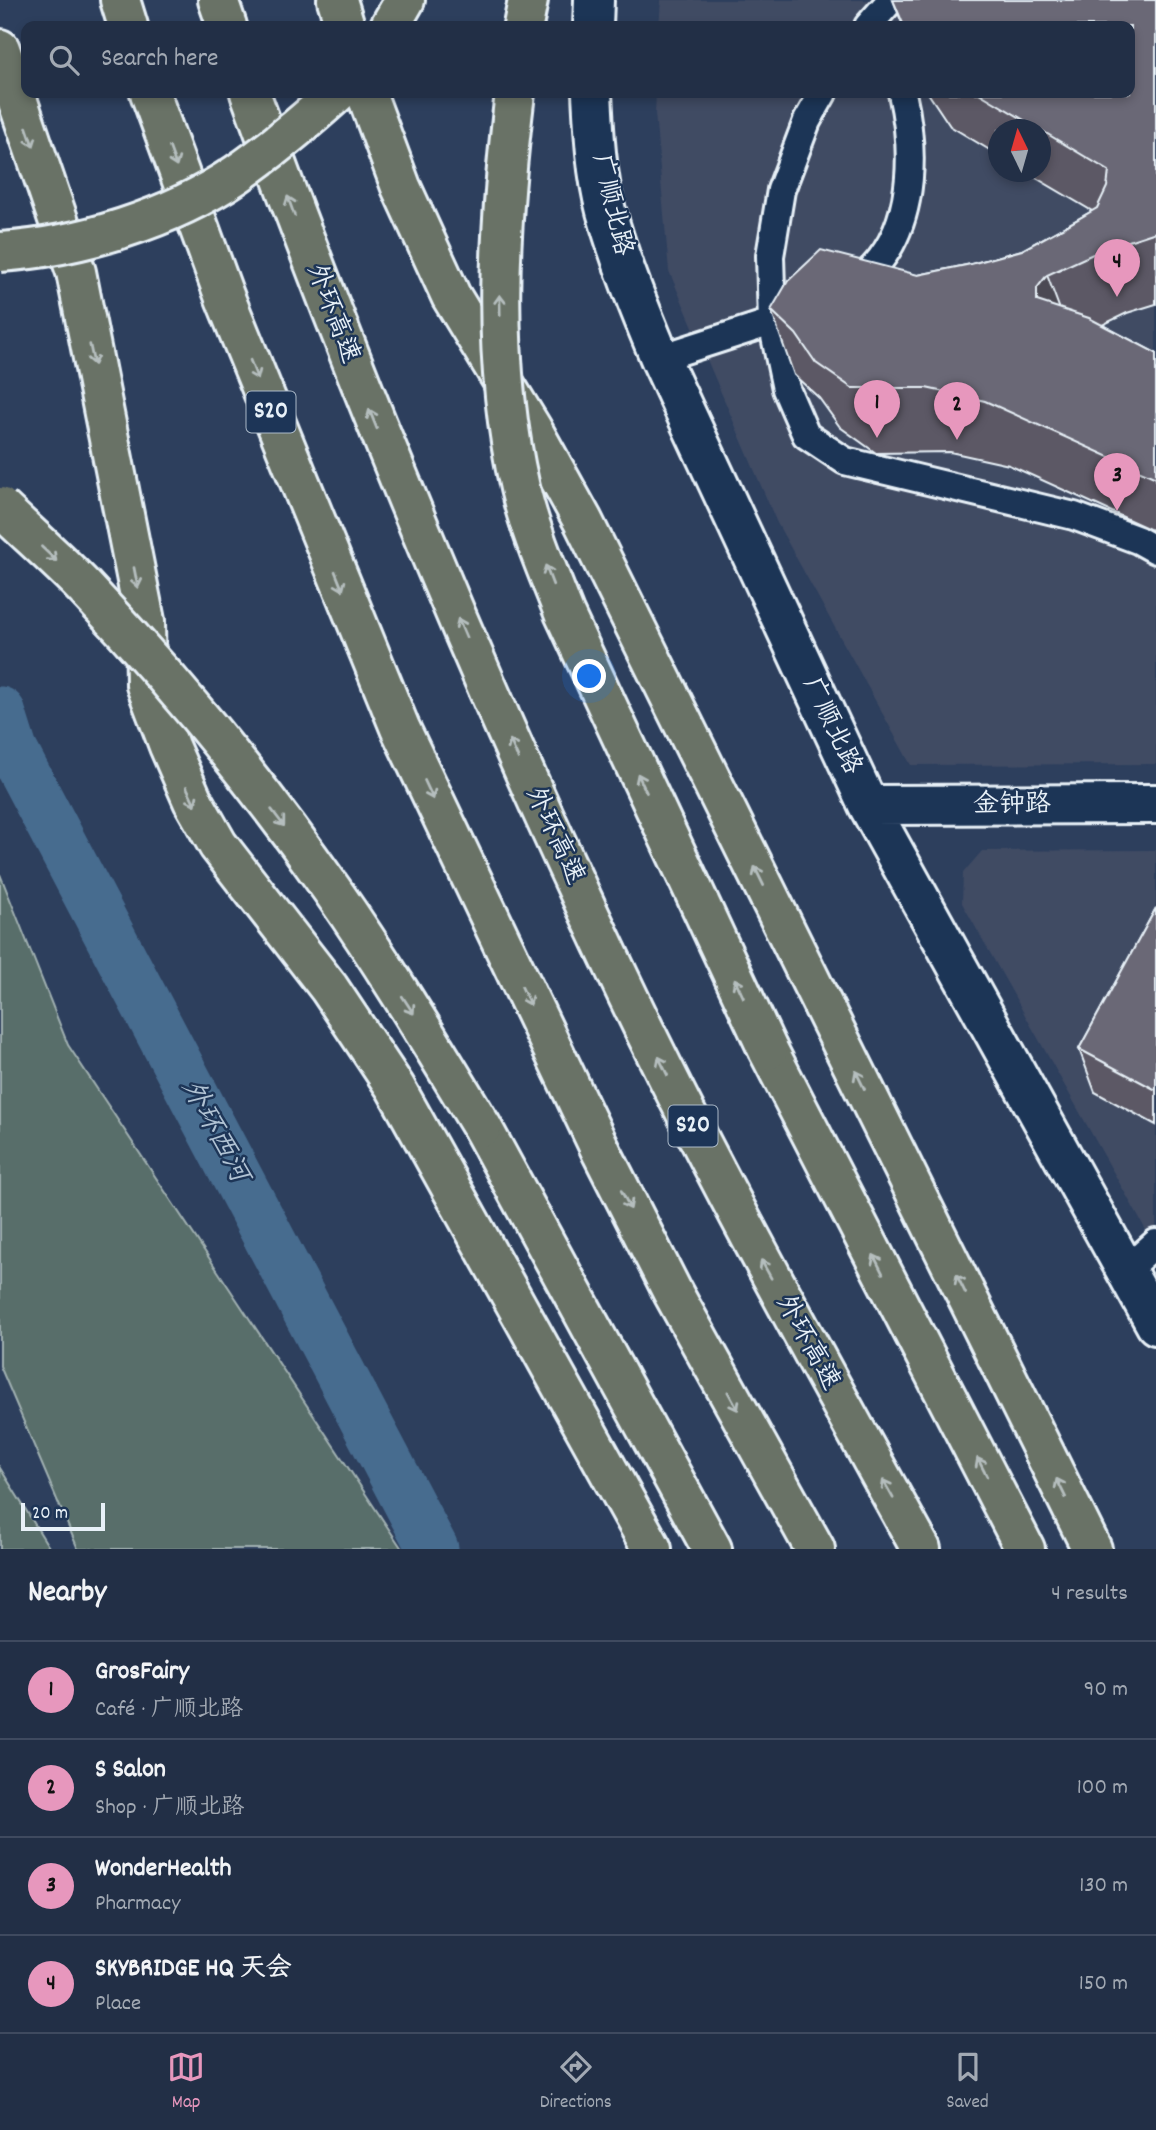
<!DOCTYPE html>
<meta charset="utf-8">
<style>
:root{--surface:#222f46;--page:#2e3b51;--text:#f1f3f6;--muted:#a2a9b3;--line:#3f4a5f;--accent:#e797bd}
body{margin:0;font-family:Dekko,"LXGW WenKai TC",sans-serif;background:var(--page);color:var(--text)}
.compass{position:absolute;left:988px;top:119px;width:63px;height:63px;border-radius:50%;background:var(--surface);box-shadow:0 4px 10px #0003;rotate:355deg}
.scale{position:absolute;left:21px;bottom:18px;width:84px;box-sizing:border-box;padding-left:7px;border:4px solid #e8f1f8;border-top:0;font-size:19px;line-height:24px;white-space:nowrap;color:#e8f1f8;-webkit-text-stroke:5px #1d3557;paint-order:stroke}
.you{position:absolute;left:590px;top:677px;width:24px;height:24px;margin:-18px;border:5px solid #fff;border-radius:50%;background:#1a73e8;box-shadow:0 0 0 10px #1a73e833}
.badge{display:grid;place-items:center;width:46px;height:46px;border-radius:50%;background:var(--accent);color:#111;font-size:23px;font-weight:700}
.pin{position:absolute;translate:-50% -58px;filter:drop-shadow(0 2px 4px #0008)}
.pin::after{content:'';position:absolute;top:37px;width:24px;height:21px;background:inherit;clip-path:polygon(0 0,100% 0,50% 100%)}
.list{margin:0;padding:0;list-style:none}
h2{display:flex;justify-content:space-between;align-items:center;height:91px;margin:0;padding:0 28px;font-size:30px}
h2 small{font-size:23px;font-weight:400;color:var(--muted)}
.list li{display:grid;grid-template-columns:46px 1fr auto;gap:21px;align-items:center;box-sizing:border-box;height:98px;padding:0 28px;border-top:2px solid var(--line)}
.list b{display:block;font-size:26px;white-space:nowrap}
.list p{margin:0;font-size:23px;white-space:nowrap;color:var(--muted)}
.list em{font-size:23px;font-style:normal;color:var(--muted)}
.icon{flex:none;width:38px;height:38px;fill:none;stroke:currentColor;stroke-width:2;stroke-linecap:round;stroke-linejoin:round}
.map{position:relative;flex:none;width:1156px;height:1549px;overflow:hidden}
.search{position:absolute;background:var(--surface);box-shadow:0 4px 10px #0003;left:21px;right:21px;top:21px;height:77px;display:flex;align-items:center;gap:18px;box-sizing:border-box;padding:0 24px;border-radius:14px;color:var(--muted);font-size:26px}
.sheet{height:483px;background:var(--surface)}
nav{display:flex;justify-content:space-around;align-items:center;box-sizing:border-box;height:98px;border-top:2px solid var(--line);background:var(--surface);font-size:19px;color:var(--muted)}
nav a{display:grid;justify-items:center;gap:4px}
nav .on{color:var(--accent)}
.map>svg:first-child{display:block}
</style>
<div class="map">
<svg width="1156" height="1549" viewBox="0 0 1156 1549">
<rect width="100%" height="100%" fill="#2d3f5d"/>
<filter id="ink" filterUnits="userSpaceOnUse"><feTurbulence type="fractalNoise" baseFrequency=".0143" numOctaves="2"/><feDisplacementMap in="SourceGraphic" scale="14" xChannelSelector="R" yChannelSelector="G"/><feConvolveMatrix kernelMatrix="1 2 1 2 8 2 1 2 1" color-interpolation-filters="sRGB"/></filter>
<g filter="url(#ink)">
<!-- built -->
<path fill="#404b64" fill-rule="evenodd" d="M661,0H1156V764L911,765L777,523L669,271L655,113L656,93H1130V26H659ZM998,130H1040V172H998Z
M1156,850V1248L962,903L963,873L982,851Z"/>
<!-- green -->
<path fill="#596e6a" stroke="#a0b0b1" stroke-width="2" d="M0,874L68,1045L402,1549H78L0,1366Z
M0,1468L50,1549H0Z"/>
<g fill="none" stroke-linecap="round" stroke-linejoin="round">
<!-- river -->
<path stroke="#476c8f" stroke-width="51" d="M0,712L12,750L433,1549"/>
<!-- street casing -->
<g stroke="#e8f1f8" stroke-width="32">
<path id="street" d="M868,26L891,0
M823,93L807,121L781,190L770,256L772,322L786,389L806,435L845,461L1074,516L1138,540L1156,550
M850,287C915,246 917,160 902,93
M660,358L787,317
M1126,1270L1156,1243"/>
</g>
<!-- secondary casing -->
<g stroke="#e8f1f8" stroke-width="44">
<path id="secondary" d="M593,26L594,0
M592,93C594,132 596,173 606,211C620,261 640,310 660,358L868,805L1156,1325
M868,805L1156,804"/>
</g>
<!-- primary casing -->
<g stroke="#e8f1f8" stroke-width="44">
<path id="primary" d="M337,0L345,26
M0,49L76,272L145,621L146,685L169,746L193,801L218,845L329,988L395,1087L652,1549
M366,93L401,187L451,296L532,429L583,521L1092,1549"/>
</g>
<!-- highway casing -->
<g stroke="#e8f1f8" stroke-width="44">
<path id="highway" d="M120,0L128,26
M218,0L227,26
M390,26L405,0
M523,26L528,0
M150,93L225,298L400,728L602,1153L673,1293L815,1549
M250,93C359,391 480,684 616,971C709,1168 816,1358 921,1549
M768,1050L1025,1549
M482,1127L712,1549"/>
</g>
<!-- street -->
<use href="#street" stroke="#1d3557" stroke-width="26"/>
<!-- secondary -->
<use href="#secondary" stroke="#1d3557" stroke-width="38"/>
<!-- primary -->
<use href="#primary" stroke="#697266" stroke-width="38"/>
<!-- highway -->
<use href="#highway" stroke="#697266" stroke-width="38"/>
<!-- highway-bridge casing -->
<g stroke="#e8f1f8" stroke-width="44" stroke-linecap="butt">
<path id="highway-bridge" d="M515,93C499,225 490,357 520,488C530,531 548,572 564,613L768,1050
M0,252C79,247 171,219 237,174C273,149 305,122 337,93
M0,507C28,534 57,559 84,587C174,682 258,784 332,890C386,967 434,1048 482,1127"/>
</g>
<!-- highway-bridge -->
<use href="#highway-bridge" stroke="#697266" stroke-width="38"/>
</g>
<!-- wall -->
<path fill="#5c5965" stroke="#e8f1f8" stroke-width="2" d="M893,0H1156V304L1127,313L1102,325L1156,353V532L1009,465L950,452L876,453L840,427L819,398L794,375L771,310L918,275L971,264L1022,250L1092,211L1026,172H1040V130H998V155L950,126L928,93H1130V26H903Z
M1156,908V1125L1095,1092L1079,1049Z"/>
<!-- shaded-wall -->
<path fill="#4b4953" stroke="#e8f1f8" stroke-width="2" d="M1047,275L1071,339L1037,301V288Z"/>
<!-- building -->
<path fill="#6b6876" stroke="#e8f1f8" stroke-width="2" d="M893,0H1156V232L1104,249L1047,275L1037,288V301L1089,318L1156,353V478L985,401L926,388H852L816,363L796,334L771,310L788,281L821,250L918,275L971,264L1022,250L1068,225L1097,208L1107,187L1109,171L979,93H1130V26H904Z
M1156,908V1090L1079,1049Z"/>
<!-- one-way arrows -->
<defs><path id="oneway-shaft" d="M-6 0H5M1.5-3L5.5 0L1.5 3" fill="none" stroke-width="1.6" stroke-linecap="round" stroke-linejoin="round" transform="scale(1.75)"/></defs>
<g stroke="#b5bebe">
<use href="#oneway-shaft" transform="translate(30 137) rotate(71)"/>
<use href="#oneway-shaft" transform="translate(173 157) rotate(70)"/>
<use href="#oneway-shaft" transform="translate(291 206) rotate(-110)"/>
<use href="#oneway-shaft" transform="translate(500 305) rotate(-91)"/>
<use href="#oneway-shaft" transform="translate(92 355) rotate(78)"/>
<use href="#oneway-shaft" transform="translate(254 370) rotate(68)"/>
<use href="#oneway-shaft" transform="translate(373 419) rotate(-112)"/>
<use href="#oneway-shaft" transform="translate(49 554) rotate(44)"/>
<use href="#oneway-shaft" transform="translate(549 575) rotate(-111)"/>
<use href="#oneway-shaft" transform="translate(136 578) rotate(79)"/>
<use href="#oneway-shaft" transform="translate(339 581) rotate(68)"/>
<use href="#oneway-shaft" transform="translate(462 628) rotate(-113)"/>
<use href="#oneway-shaft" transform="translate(514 749) rotate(-114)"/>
<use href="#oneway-shaft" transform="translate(642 783) rotate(-115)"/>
<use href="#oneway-shaft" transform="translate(429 790) rotate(65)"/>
<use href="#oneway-shaft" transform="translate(191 796) rotate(64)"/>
<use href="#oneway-shaft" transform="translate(278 818) rotate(53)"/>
<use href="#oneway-shaft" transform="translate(759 876) rotate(-116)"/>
<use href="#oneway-shaft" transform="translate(739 988) rotate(-115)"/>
<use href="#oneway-shaft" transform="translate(526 996) rotate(65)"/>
<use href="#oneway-shaft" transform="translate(408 1005) rotate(57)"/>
<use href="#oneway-shaft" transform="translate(663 1066) rotate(-116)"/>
<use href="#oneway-shaft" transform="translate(860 1080) rotate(-116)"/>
<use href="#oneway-shaft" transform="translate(626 1200) rotate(63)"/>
<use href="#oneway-shaft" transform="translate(878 1264) rotate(-117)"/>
<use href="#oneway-shaft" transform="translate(766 1269) rotate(-119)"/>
<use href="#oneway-shaft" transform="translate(961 1284) rotate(-116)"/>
<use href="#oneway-shaft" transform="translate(733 1401) rotate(61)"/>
<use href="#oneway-shaft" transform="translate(982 1467) rotate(-117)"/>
<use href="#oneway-shaft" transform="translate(1061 1488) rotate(-116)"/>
<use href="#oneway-shaft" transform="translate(888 1489) rotate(-119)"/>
</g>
</g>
<g text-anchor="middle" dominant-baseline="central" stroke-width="5" stroke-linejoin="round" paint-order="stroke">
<!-- shield labels -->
<g fill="#1d3557" stroke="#abb9c8" stroke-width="2">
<rect x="246.5" y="391.5" width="49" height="41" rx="5"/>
<rect x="668.5" y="1105.5" width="49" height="41" rx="5"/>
</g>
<g font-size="24" font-weight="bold" fill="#e8f1f8">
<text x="271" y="412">S20</text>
<text x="693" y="1126">S20</text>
</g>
<!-- street labels -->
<g font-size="26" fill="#e8f1f8" stroke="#1d3557">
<text transform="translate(611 205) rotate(77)">广顺北路</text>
<text transform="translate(332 314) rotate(69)">外环高速</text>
<text transform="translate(831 726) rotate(65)">广顺北路</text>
<text x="1012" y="805">金钟路</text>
<text transform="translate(554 836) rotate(65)">外环高速</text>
<text transform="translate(807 1343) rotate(61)">外环高速</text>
</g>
<!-- water labels -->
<g font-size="28" font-style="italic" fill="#b0c2d3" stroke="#1d3557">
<text transform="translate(213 1132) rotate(62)">外环西河</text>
</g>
</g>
</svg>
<svg class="compass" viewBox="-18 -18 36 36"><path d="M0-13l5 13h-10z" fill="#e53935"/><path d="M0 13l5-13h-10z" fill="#a2a9b3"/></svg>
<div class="scale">20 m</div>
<div class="you"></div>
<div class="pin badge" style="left:877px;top:438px">1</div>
<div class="pin badge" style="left:957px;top:440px">2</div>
<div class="pin badge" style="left:1117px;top:511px">3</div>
<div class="pin badge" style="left:1117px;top:297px">4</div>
<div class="search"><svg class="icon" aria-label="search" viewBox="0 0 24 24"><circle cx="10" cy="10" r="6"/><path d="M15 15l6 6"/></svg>Search here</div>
</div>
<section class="sheet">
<h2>Nearby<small>4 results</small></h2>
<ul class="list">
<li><span class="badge">1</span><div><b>GrosFairy</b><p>Café · 广顺北路</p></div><em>90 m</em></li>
<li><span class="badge">2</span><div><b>S Salon</b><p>Shop · 广顺北路</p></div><em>100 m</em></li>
<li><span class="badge">3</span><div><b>WonderHealth</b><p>Pharmacy</p></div><em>130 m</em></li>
<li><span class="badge">4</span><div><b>SKYBRIDGE HQ 天会</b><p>Place</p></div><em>150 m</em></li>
</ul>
</section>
<nav>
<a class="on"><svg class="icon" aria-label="map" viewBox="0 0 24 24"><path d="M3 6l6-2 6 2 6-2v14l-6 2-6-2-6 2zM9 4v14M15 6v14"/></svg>Map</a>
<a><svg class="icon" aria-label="directions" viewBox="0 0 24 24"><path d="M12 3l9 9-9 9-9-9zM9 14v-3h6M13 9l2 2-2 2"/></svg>Directions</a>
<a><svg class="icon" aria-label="saved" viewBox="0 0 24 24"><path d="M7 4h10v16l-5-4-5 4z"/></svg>Saved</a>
</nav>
